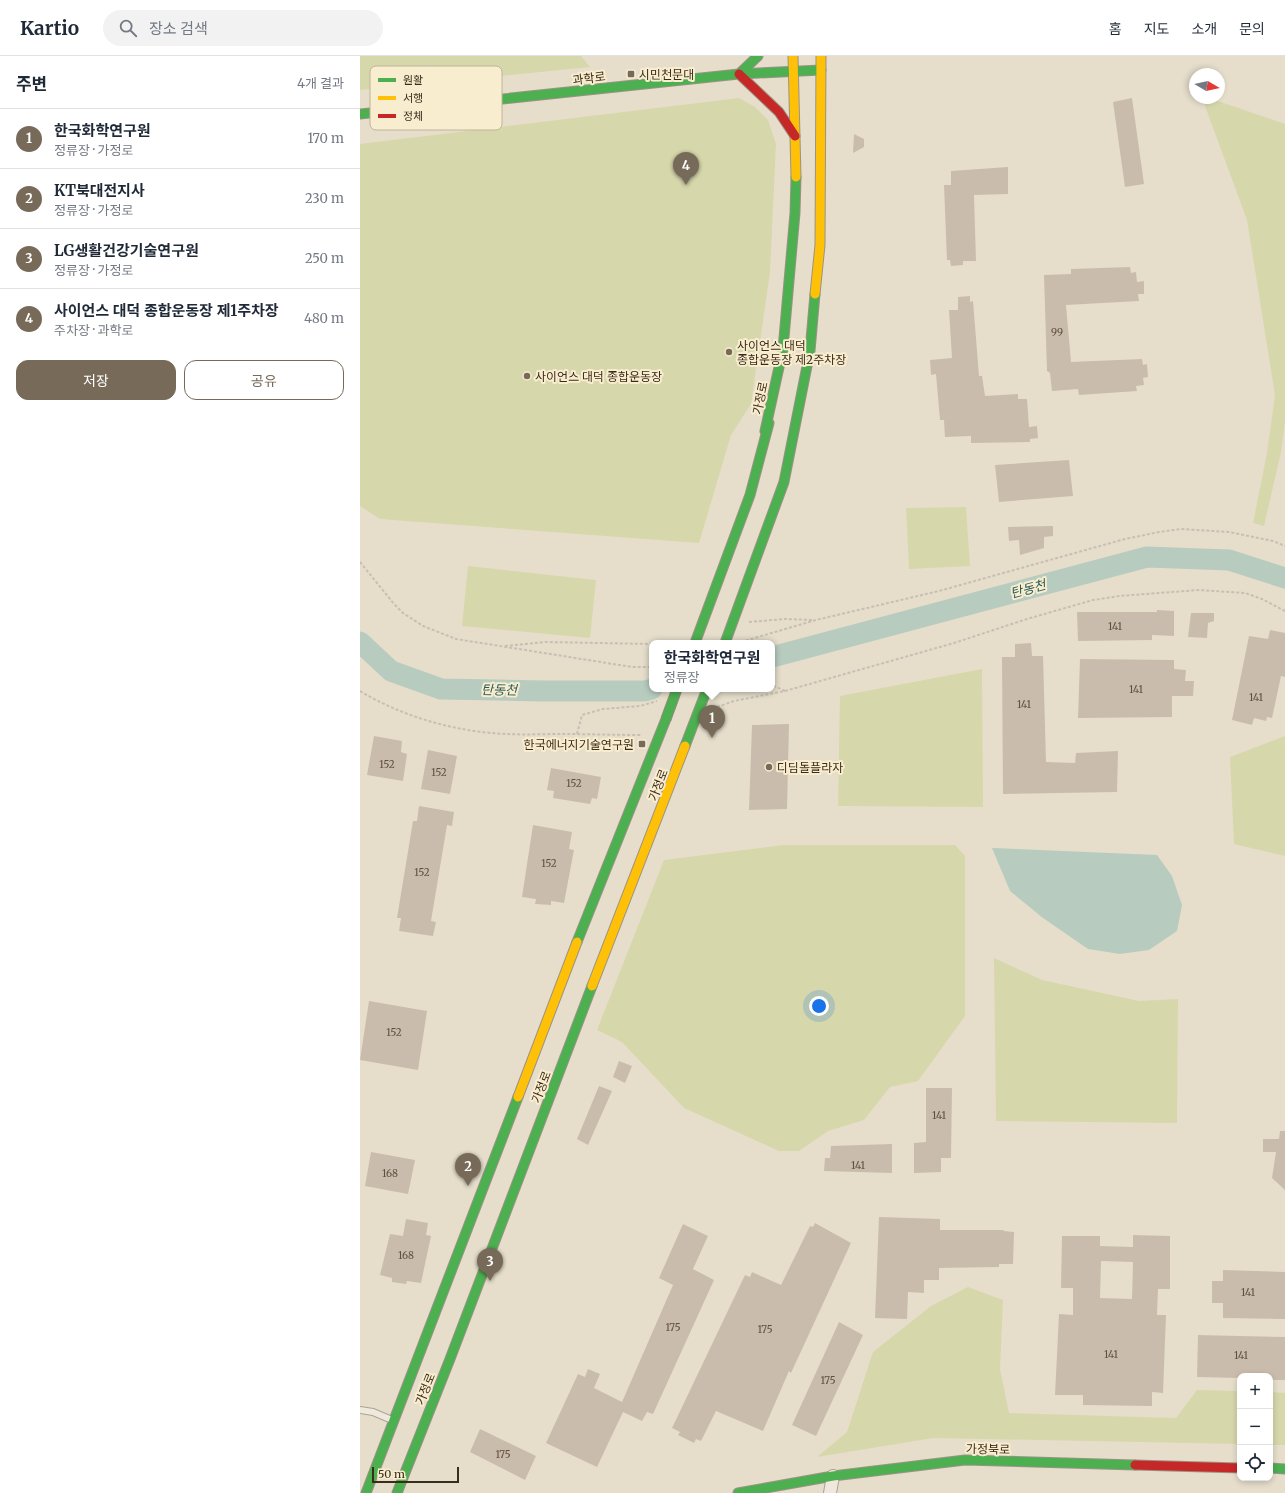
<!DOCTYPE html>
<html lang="ko">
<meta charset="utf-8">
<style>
:root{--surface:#fff;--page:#f2f2f3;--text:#1f2937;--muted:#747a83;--line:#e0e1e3;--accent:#776a59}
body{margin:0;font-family:Merriweather,"Noto Sans KR",serif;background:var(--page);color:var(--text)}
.controls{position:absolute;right:12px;bottom:12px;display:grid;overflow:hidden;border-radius:8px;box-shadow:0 2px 6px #0003}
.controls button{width:36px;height:36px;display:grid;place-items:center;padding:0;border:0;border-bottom:1px solid var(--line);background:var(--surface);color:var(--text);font:20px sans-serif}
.compass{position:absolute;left:829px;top:12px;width:36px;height:36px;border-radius:50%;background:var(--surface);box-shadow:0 2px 6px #0003;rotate:99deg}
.scale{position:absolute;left:12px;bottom:10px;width:87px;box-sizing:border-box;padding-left:4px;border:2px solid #3b2b1b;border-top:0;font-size:11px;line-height:14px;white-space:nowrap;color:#3b2b1b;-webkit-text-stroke:3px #f9edcf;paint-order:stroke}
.you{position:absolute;left:459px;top:950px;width:14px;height:14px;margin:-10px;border:3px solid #fff;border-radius:50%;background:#1a73e8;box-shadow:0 0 0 6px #1a73e833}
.badge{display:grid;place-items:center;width:26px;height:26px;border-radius:50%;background:var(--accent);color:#fff;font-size:13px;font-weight:700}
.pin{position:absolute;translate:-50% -33px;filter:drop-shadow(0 1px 2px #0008)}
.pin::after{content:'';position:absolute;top:21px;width:14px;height:12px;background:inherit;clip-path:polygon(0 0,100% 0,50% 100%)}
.popup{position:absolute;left:289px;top:584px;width:126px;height:52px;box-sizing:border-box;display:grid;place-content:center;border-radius:8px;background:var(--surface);filter:drop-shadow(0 1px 3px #0005);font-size:13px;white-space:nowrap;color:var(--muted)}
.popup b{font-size:15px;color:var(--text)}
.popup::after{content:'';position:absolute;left:50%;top:100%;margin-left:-8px;border:8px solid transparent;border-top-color:var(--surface)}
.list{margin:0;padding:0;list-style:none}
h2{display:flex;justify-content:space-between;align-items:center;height:52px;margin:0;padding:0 16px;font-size:17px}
h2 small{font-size:13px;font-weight:400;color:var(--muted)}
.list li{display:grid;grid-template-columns:26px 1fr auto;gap:12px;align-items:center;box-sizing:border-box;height:60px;padding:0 16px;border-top:1px solid var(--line)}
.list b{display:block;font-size:15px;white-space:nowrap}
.list p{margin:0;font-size:13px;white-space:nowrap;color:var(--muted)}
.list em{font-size:13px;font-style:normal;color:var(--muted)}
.actions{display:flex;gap:8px;padding:12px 16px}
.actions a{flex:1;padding:9px 0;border:1px solid var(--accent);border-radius:12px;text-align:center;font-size:14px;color:var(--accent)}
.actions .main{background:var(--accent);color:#fff}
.icon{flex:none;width:22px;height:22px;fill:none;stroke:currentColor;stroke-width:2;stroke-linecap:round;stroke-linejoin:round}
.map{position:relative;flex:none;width:925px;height:1437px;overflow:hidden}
header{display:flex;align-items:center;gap:24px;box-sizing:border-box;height:56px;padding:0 20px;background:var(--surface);border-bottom:1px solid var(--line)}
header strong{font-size:19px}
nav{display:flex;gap:22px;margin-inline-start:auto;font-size:14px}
.search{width:280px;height:36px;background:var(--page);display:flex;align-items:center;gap:10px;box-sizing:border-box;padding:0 14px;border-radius:22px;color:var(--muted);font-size:15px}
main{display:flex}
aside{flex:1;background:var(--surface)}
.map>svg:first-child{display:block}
</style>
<header>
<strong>Kartio</strong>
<div class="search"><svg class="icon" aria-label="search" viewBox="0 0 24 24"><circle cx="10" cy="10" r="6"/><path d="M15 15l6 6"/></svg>장소 검색</div>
<nav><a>홈</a><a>지도</a><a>소개</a><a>문의</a></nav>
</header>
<main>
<aside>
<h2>주변<small>4개 결과</small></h2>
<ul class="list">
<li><span class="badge">1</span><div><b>한국화학연구원</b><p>정류장 · 가정로</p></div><em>170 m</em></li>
<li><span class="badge">2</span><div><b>KT북대전지사</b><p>정류장 · 가정로</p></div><em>230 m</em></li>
<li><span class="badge">3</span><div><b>LG생활건강기술연구원</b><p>정류장 · 가정로</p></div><em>250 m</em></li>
<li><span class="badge">4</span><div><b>사이언스 대덕 종합운동장 제1주차장</b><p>주차장 · 과학로</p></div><em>480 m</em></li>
</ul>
<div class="actions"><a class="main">저장</a><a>공유</a></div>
</aside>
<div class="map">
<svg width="925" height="1437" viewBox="0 0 925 1437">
<rect width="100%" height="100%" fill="#e6decb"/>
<!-- green -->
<path fill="#d7d7ac" d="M0,0H221L230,11L0,34Z
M379,42L395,51L408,64L416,88L410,216L391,348L371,379L339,487L20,463L0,450V88Z
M842,42H849L925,68V366L921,396L904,470L893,467L907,397L915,339L887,164Z
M606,451L610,510L549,513L546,452Z
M108,510L236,524L230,582L102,570Z
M622,613L623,751L478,750L480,640Z
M925,680V800L874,788L870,701Z
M423,789H595L605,800V960L558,1025L530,1031L504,1064L468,1075L439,1095H419L324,1052L262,986L237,974L304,804Z
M634,902L682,924L779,945L818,943L817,1067L636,1065Z
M608,1231L643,1244L640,1313L649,1357L816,1362L837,1334L880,1335V1388L573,1382L457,1401L487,1376L513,1296L571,1250Z
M910,1336L925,1337V1389H910Z"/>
<!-- water -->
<path fill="#b7ccbf" d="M632,792L797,799L812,820L822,849L817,875L789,894L760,898L728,893L683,862L650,835Z"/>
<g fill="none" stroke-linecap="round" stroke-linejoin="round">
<!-- river -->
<path stroke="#b7ccbf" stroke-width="21" d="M0,586L31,615L81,633L182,635H285L292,633
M412,601L787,501L869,504L925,522"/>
</g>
<!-- building -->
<path fill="#cabcac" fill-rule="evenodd" d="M772,42L784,128L765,131L753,46Z
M494,78L504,83V91L493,97Z
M648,111V138L614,139L616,205H603V209L591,210L590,204H587L584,129H591V115Z
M770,211L771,217L776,216L777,226L784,225V238H778L779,245L706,249L711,306L782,303L783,309L787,308L788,321L783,322L784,329L776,330L777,335L719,339L718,333L692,335L690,317L687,315L684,219L711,218V213Z
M610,240V246L613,245L619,320H622L625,340L658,338V343H667L669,371L677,370L678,382L670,383V386L611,387V380L585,381L584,364H580L576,318L571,319L570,304L592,302L589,254H598V241Z
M709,404L713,440L639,446L635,409Z
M693,470V480L684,481V492L660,499L659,484L649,485L648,471Z
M797,554L814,555V580L792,579V584L718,585L717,556H797Z
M831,557H854V565L848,567L847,582L828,581Z
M910,574L925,577V621L921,620L912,662L907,661L906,665L894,662L892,669L872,664L889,580L908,583Z
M671,587L672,600H683L686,706L715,707L716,697L758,695L757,736L643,738L642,601H655V588Z
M720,603L814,604V613L826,614L825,625H834L833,640H812V661L718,662Z
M429,668L427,753L389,754L392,669Z
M14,680L42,685L41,696L47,698L43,725L7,719Z
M68,694L97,700L90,738L61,733Z
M191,712L241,721L237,743L232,742L230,748L193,742L194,735L187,734Z
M59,750L94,756L92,770L87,769L71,865L76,866L73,880L39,875L41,862H37L53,765H57Z
M173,769L212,776L209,793L214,794L204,847L191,845V849L175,848L176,843L162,841Z
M9,945L67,955L58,1014L0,1004Z
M259,1005L272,1010L265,1027L253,1021Z
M239,1030L252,1035L228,1089L217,1083Z
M566,1032H592L591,1102H581V1116L554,1117V1087L566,1086Z
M920,1075H925V1134L912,1122L916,1096H903V1083H919Z
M532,1088V1117L464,1115L465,1102H470L471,1090Z
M11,1096L55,1104L48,1138L5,1130Z
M519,1161L580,1163V1174H643L644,1175L654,1176L653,1208H639V1211L579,1212V1224H564V1237L548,1236L547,1263L515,1262Z
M46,1163L68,1167L66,1179L71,1180L61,1227L47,1225L46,1228L32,1226V1222L20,1219L30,1178L43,1180Z
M455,1167L491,1187L431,1317L429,1315L403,1375L356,1355L341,1385L336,1383L334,1387L318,1379L320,1376L312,1372L385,1219L390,1221L392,1216L421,1229L450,1170L453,1171Z
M323,1168L348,1180L333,1213L354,1224L293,1358L287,1356L282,1365L263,1356L237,1411L186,1387L218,1318L225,1321L228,1313L240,1318L234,1332L262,1346L313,1229L299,1222Z
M773,1179L810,1180V1233H798L797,1259H806L803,1337L792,1336V1350L723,1349V1339H695L699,1258L713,1259V1232H701L702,1180H740V1190L773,1191ZM741,1205L773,1206L772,1243L740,1242Z
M863,1214L925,1216V1263L863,1262V1247H852V1225H863Z
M479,1266L503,1279L456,1380L432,1369Z
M838,1279L925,1281V1324H910V1320H880V1322L837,1321Z
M120,1373L176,1400L165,1424L110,1396Z"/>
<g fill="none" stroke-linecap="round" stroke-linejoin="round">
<!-- lane casing -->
<g stroke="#aba394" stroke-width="8">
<path id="lane" d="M0,1354L13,1356L32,1364"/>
</g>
<!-- street casing -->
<g stroke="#aba394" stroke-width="14">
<path id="street" d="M470,1437L473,1420"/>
</g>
<!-- fast casing -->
<g stroke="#9b9285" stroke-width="11">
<path id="fast" d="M379,18L461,14
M379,18L398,0
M0,58L379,18
M335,587L390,439L409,367L405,375L423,293L435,157L436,121
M365,587L424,426L450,295L455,238
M325,690L347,633
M217,886L306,663
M910,1412L925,1413
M6,1437L158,1041
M37,1437L90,1303L232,930
M378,1437L473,1420L605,1404L775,1409"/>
</g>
<!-- slow casing -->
<g stroke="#9b9285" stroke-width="11">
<path id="slow" d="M433,0L436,121
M455,238L460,189L461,0
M232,930L325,690
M158,1041L217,886"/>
</g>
<!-- jam casing -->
<g stroke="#9b9285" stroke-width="11">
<path id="jam" d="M379,18L419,56L435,80
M775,1409L880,1412"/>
</g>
<!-- path -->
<path stroke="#c7bfb4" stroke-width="2" stroke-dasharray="3 2" stroke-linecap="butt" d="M0,506L34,548L43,557L63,570L96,583L272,611H292
M389,566L425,563L452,564
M381,586L456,564L579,535L765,483L799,476L821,473L869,476L913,485L925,490
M145,590L185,586L292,588
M0,635C43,661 96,676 147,678C165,679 184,678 202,678C228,678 254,679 281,679
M425,635L594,587L667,563L733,544L759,540L839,534L885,537L902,543L925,555
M357,651L374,645L425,635L412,629
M217,678L222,659L243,653L280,650L297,645"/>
<!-- lane -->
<use href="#lane" stroke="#eee8dd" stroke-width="6"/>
<!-- street -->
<use href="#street" stroke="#eee8dd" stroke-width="12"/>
<!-- fast -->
<use href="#fast" stroke="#4caf50" stroke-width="9"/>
<!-- slow -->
<use href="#slow" stroke="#ffc107" stroke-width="9"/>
<!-- jam -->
<use href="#jam" stroke="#c62828" stroke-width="9"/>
<!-- fast-bridge casing -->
<g stroke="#90887b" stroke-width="11" stroke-linecap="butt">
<path id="fast-bridge" d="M306,663L317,633"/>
</g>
<!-- fast-bridge -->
<use href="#fast-bridge" stroke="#4caf50" stroke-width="9"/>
</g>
<!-- markers -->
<g fill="#776a59" stroke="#f9edcf" stroke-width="1.5">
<rect x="267" y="14" width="8" height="8" rx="2"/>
<circle cx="369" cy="296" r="4"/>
<circle cx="167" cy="320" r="4"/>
<rect x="278" y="684" width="8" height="8" rx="2"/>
<circle cx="409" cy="711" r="4"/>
</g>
<g text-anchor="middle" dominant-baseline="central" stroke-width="4" stroke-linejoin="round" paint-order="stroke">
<!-- number labels -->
<g font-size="10" fill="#5f4f3f">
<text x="697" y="276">99</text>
<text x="755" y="570">141</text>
<text x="776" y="633">141</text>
<text x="896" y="641">141</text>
<text x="664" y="648">141</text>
<text x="27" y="708">152</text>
<text x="79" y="716">152</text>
<text x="214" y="727">152</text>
<text x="189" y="807">152</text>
<text x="62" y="816">152</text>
<text x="34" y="976">152</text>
<text x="579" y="1059">141</text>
<text x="498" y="1109">141</text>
<text x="30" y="1117">168</text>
<text x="46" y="1199">168</text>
<text x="888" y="1236">141</text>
<text x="313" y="1271">175</text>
<text x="405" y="1273">175</text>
<text x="751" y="1298">141</text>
<text x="881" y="1299">141</text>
<text x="468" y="1324">175</text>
<text x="143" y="1398">175</text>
</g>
<!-- poi labels -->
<g font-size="12" fill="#3b2b1b" stroke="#f9edcf" text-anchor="start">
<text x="279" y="18">시민천문대</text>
<text x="377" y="289">사이언스 대덕<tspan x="377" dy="14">종합운동장 제2주차장</tspan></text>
<text x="175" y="320">사이언스 대덕 종합운동장</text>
<text x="274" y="688" text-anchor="end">한국에너지기술연구원</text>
<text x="417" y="711">디딤돌플라자</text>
</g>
<!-- street labels -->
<g font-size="12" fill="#3b2b1b" stroke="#f9edcf">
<text transform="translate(229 22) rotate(-7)">과학로</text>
<text transform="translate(400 342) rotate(-78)">가정로</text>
<text transform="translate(298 729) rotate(-69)">가정로</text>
<text transform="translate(181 1031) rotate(-69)">가정로</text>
<text transform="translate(65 1333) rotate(-68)">가정로</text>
<text transform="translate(628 1393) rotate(1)">가정북로</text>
</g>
<!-- water labels -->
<g font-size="13" font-style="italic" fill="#295c59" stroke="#f9edcf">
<text transform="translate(668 533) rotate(-15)">탄동천</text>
<text transform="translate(139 634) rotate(1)">탄동천</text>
</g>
</g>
<!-- legend -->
<rect x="10" y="10" width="132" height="64" rx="6" fill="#f9edcf" stroke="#c0b399" stroke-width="1"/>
<rect x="18" y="22" width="18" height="4" fill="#4caf50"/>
<rect x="18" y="40" width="18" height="4" fill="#ffc107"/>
<rect x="18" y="58" width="18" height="4" fill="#c62828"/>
<g font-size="11" fill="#3b2b1b">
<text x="43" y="28">원활</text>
<text x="43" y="46">서행</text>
<text x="43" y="64">정체</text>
</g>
</svg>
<div class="controls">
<button>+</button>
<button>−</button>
<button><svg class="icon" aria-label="locate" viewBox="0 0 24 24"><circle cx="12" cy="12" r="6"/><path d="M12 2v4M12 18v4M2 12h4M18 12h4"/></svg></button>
</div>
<svg class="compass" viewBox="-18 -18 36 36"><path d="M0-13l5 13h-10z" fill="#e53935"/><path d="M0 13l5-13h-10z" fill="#747a83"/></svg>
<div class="scale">50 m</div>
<div class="you"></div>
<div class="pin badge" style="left:352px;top:682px">1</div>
<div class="popup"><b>한국화학연구원</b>정류장</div>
<div class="pin badge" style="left:108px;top:1130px">2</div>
<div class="pin badge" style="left:130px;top:1225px">3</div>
<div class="pin badge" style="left:326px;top:129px">4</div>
</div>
</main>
